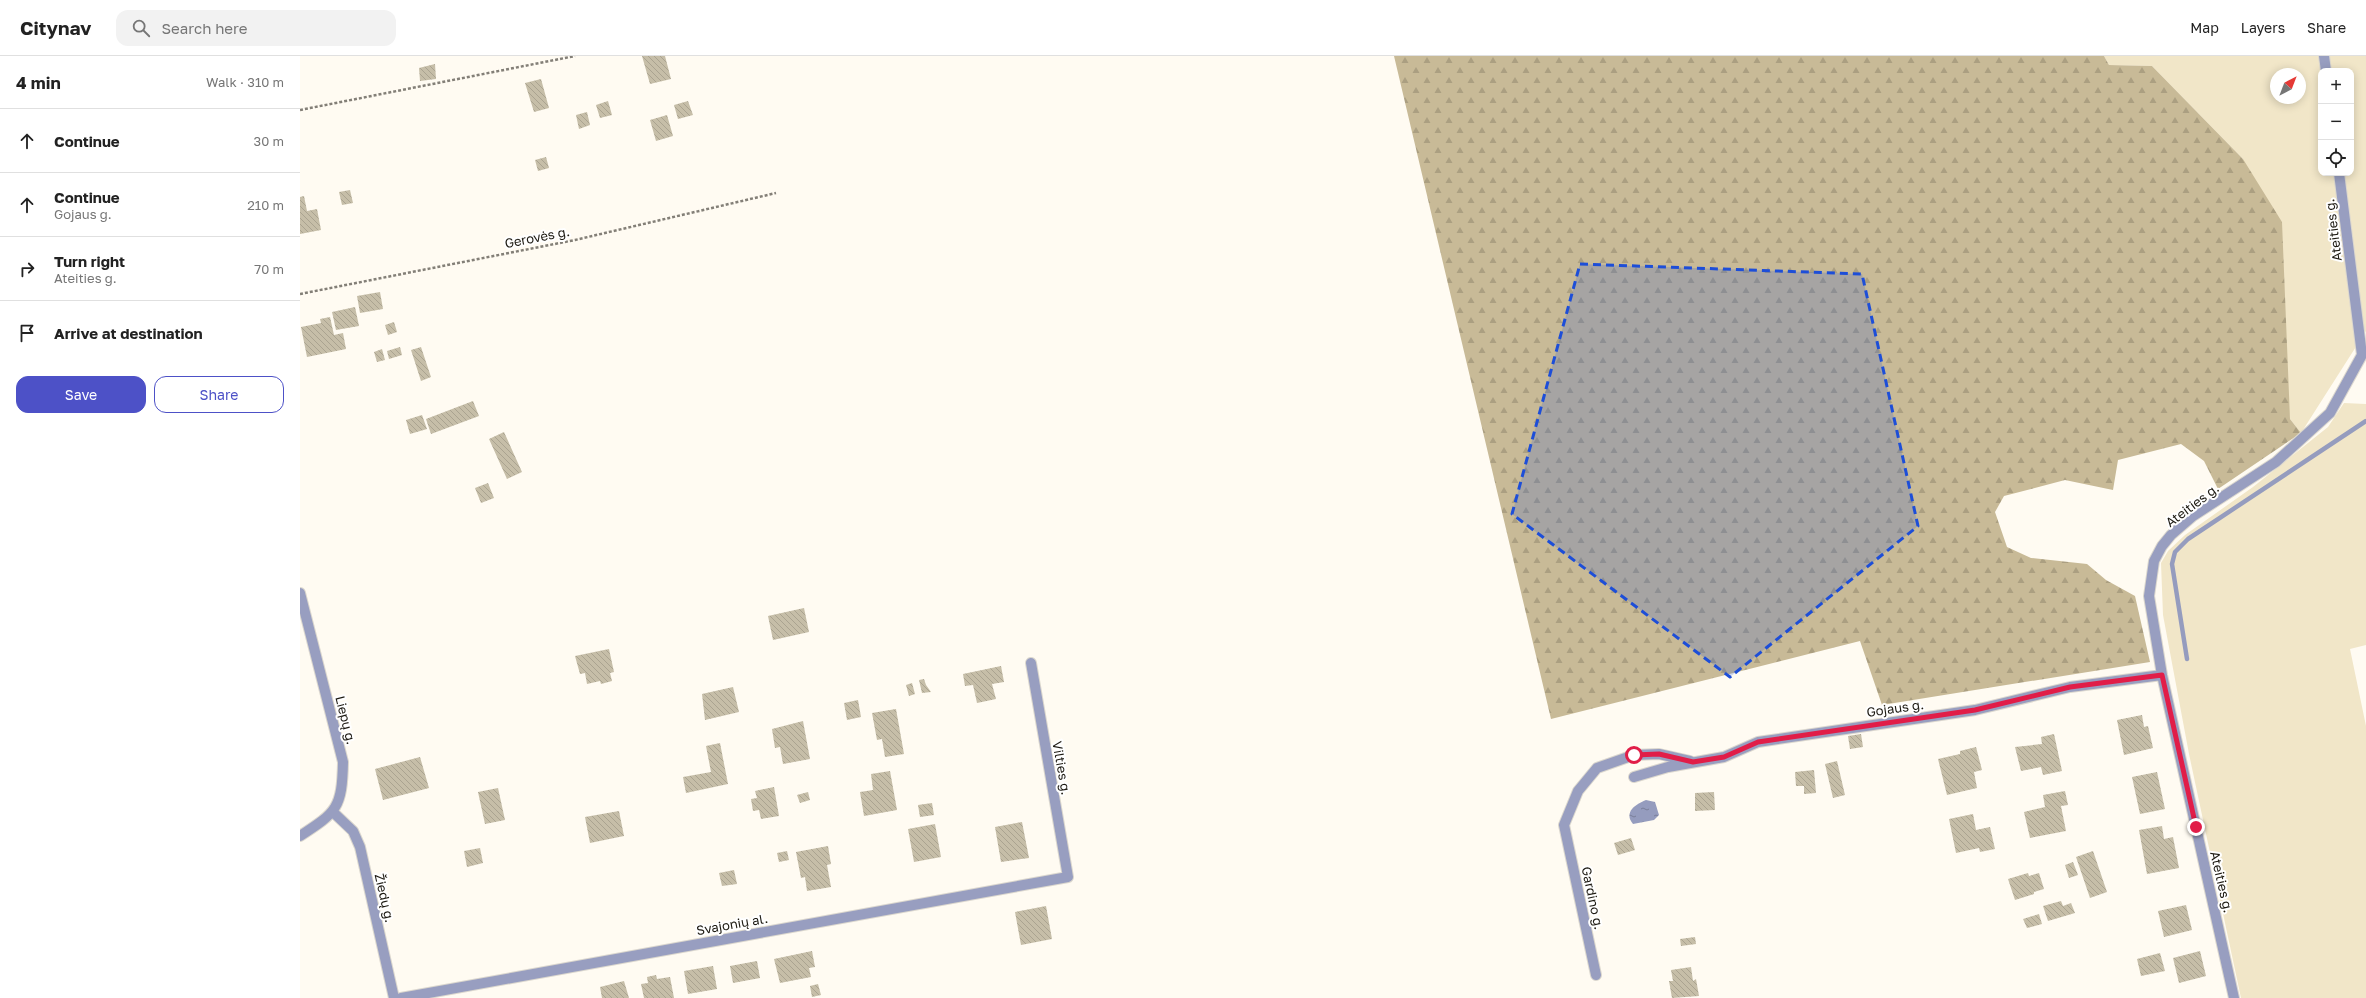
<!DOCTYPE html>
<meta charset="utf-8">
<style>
:root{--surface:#fff;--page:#f2f2f2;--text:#222;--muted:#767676;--line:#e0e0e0;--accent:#4d51c7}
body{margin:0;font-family:"Golos Text",sans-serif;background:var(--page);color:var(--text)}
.controls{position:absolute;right:12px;top:12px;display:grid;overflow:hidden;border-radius:8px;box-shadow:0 2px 10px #0003}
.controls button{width:36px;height:36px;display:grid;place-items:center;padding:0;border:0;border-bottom:1px solid var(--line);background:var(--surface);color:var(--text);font:20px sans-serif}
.compass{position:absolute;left:1970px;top:12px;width:36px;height:36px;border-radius:50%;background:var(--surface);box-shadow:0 2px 10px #0003;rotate:42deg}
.stop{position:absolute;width:12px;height:12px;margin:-9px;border:3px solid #e11d48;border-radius:50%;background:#fff}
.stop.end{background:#e11d48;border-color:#fff;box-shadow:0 1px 4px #0008}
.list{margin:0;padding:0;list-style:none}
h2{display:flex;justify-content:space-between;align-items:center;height:52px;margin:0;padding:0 16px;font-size:17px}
h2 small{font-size:13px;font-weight:400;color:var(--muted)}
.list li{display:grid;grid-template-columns:26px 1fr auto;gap:12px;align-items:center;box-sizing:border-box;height:64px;padding:0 16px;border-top:1px solid var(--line)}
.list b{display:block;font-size:15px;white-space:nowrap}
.list p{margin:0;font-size:13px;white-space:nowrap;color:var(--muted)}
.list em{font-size:13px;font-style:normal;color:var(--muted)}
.actions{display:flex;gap:8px;padding:12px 16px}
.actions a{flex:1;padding:9px 0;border:1px solid var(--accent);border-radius:12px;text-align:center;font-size:14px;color:var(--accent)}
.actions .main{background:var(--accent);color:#fff}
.icon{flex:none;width:22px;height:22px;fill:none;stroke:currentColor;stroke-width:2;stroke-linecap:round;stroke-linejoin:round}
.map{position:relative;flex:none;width:2066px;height:942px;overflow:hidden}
header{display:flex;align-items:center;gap:24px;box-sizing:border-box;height:56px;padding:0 20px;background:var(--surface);border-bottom:1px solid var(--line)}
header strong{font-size:19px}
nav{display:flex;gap:22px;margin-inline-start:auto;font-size:14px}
.search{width:280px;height:36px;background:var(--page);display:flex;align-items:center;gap:10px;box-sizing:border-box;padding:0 14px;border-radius:12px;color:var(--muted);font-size:15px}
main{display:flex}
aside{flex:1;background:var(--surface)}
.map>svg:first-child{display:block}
</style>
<header>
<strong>Citynav</strong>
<div class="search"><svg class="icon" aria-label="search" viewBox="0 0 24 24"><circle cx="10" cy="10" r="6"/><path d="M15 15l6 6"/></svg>Search here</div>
<nav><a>Map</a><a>Layers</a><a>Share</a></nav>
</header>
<main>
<aside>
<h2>4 min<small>Walk · 310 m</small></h2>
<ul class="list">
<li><svg class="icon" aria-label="ahead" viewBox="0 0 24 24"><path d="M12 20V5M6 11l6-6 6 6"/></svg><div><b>Continue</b></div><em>30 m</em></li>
<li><svg class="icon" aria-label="ahead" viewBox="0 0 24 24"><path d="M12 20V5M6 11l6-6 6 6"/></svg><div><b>Continue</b><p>Gojaus g.</p></div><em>210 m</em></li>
<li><svg class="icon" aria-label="right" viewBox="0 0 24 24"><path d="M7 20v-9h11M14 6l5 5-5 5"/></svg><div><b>Turn right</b><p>Ateities g.</p></div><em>70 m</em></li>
<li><svg class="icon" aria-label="arrive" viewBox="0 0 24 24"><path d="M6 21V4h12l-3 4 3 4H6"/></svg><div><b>Arrive at destination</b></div></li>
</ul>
<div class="actions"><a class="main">Save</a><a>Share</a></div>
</aside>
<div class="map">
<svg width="2066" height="942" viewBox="0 0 2066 942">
<defs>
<pattern id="forest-firs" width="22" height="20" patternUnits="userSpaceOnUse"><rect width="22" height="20" fill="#c8ba97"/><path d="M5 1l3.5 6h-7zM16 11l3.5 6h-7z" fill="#ab9f81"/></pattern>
<pattern id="water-ripples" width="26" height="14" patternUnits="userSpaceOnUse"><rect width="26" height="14" fill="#959cbe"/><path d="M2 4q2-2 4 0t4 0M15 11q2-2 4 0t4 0" fill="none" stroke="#797e99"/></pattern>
<pattern id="building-back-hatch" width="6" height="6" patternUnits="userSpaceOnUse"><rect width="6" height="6" fill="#c6bea8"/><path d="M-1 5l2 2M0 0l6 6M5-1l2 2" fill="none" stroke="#aaa390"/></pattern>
</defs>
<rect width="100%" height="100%" fill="#fffbf2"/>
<!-- grass -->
<path fill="#f1e6c8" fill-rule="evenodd" d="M1804,0H2066V275L2001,377L1990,363L1943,103L1852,10L1809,9ZM2021,15H2051V117H2021ZM1976,18H2000V42H1976Z
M2044,347L2066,348V589L2050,593L2066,670V942H1941L1889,698L1863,559L1861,507L1868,495L1885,479L1953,431L2028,371Z"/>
<!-- forest -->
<path fill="url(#forest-firs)" d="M1094,0H1804L1809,9L1852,10L1943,103L1982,166L1990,363L2001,377L1918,433L1904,405L1881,388L1818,404L1813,434L1765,424L1704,440L1695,456L1707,491L1731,502L1787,508L1806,524L1835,540L1850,606L1582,649L1560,585L1251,663Z"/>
<!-- water -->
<path fill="url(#water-ripples)" d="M1346,744L1355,746L1359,759L1354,764L1333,768C1323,756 1336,748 1346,744Z"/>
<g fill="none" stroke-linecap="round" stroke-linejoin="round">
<!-- stream -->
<path stroke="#959cbe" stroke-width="4.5" d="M1887,603L1872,508L1875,496L1888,483L2066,365"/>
</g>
<!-- building -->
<path fill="url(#building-back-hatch)" d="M342,0H365L371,23L350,28Z
M135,8L136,23L120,25L119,12Z
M241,23L249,52L234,56L225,27Z
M308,45L312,59L300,62L296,49Z
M388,45L393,59L378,63L374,49Z
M287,56L290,69L279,73L276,59Z
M367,59L373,80L356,85L350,64Z
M246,101L249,112L238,115L235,104Z
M50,134L53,147L42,149L39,136Z
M4,140L7,155L17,153L21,174L0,178V141Z
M80,236L83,253L60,257L57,240Z
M55,251L59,270L36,274L32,256Z
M30,261L34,279L43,277L46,293L7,301L1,271L21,267L20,263Z
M94,266L97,276L88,279L85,269Z
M100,291L102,299L89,303L87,295Z
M121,291L131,321L121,325L111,294Z
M82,293L85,304L77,306L74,296Z
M173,345L179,360L131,378L126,363Z
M122,359L127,373L110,378L106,364Z
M204,376L222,416L207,423L189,383Z
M188,427L194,442L181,447L175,432Z
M504,552L509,576L473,584L468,560Z
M309,593L314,616L310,617L312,625L301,628L300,625L287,628L285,617L280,618L275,600Z
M701,610L704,626L692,628L696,643L677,647L673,629L665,630L663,618Z
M624,623L626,629L631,636L622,637L619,624Z
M612,627L615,638L609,640L606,629Z
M433,631L439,656L405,664L402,638Z
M558,644L561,661L547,664L544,647Z
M596,653L604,698L585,701L582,683L577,684L572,657Z
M1842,659L1844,671L1848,670L1853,692L1824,699L1817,664Z
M503,665L510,703L483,708L480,691L475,692L472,673Z
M1561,678L1563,691L1550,693L1548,680Z
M1754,678L1762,715L1743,719L1741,711L1721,715L1715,691L1742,688L1741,681Z
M420,687L428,728L386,737L383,721L411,716L406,690Z
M1676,691L1682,714L1674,716L1677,732L1647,739L1638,703L1660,698V695Z
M120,701L129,732L83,744L75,713Z
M1537,705L1545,739L1533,742L1525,708Z
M1514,714L1516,737L1504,738V730H1496L1495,716Z
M590,715L597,754L564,760L560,736L573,734L571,718Z
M1857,716L1865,753L1840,758L1832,721Z
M474,731L479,760L461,763L459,754L453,755L451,743L457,742L455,735Z
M198,732L205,764L185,768L178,736Z
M1765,735L1768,749L1761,750L1766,775L1730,782L1724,756L1745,751L1743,739Z
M508,736L510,744L500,747L497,739Z
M1414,736L1415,754L1395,755V737Z
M632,747L634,759L620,761L618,749Z
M319,755L324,780L290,787L285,761Z
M1673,758L1676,774L1690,771L1695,793L1680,796L1679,792L1656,797L1649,763Z
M722,766L729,802L701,806L695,771Z
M635,768L641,801L614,806L608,773Z
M1862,770L1864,783L1873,781L1879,812L1847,818L1839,774Z
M1331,782L1335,794L1318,799L1314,787Z
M528,790L531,808L527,809L531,831L507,835L505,821L501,822L496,796Z
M180,792L183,807L167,811L164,795Z
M487,795L489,804L479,806L477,797Z
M1793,795L1807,836L1790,842L1776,801Z
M1773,806L1778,819L1769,822L1765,809Z
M434,814L437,828L422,830L419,817Z
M1728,817L1729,820L1739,817L1744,833L1734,836V838L1715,844L1708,823Z
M1761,845L1763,850L1771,847L1775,857L1748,865L1743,850Z
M1886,849L1892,874L1864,881L1858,855Z
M746,850L752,883L721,889L715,856Z
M1739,858L1742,868L1727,872L1723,863Z
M1395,881L1396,888L1381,890L1380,883Z
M512,895L515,911L509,912L511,921L480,927L474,903Z
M1900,895L1906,920L1879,927L1873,902Z
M1860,897L1865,915L1841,920L1837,903Z
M457,905L460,922L433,927L430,910Z
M413,910L417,933L388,938L384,915Z
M1391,911L1393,925L1396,923L1399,940L1372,942L1369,925H1373L1371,914Z
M356,919L357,923L370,921L374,942H344L341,928L348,927L347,921Z
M324,925L329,942H302L300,931Z
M518,928L521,939L512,941L510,930Z"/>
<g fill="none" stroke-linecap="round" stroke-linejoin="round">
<!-- minor casing -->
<g stroke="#dbd7ce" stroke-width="12">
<path id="minor" d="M2024,0L2026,15
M0,537L43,706C42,752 37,756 0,780
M1334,721L1368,711L1424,701L1458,686L1675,654L1770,631L1862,619
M33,756L53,775L60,791L94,942
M1296,919L1264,769L1278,735L1297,712L1334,699L1359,698L1390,705
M101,942L768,821L731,607
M1934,942L1862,619L1849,540L1854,505L1862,490L1871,479L1893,460L1976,406L2030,357L2062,299L2039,117"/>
</g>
<!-- path -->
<path stroke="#837f77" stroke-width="2.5" stroke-dasharray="3 2" stroke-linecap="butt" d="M0,54L275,0
M0,238L275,184L476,137"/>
<!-- minor -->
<use href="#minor" stroke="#989ec0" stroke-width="10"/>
</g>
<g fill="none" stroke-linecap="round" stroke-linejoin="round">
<!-- route -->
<path stroke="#e11d48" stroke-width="5" d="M1334,699L1359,698L1393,706L1424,701L1458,686L1675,654L1770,631L1862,619L1896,771"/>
</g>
<!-- marked area -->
<path fill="#1d4ed8" fill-opacity="0.2" stroke="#1d4ed8" stroke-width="3" stroke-dasharray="8 5" stroke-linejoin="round" d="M1280,208L1562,218L1618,470L1430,621L1212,458Z"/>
<g text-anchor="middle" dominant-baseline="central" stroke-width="4" stroke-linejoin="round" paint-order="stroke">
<!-- street labels -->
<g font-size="13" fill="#1c1911" stroke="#fff">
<text transform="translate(2033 174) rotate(-97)">Ateities g.</text>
<text transform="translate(237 181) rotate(-11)">Gerovės g.</text>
<text transform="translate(1892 449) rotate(-37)">Ateities g.</text>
<text transform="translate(1595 652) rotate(-8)">Gojaus g.</text>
<text transform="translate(46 664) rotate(76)">Liepų g.</text>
<text transform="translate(762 712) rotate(80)">Vilties g.</text>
<text transform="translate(1922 826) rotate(77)">Ateities g.</text>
<text transform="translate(85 842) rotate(77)">Žiedų g.</text>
<text transform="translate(1293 842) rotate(78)">Gardino g.</text>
<text transform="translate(432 868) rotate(-10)">Svajonių al.</text>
</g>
</g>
</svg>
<div class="controls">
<button>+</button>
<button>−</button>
<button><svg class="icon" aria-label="locate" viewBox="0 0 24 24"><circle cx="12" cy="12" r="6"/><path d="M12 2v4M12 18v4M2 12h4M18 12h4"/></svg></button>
</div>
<svg class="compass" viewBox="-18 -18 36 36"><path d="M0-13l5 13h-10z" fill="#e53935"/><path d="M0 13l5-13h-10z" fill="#767676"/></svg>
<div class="stop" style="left:1334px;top:699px"></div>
<div class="stop end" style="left:1896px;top:771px"></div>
</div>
</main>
